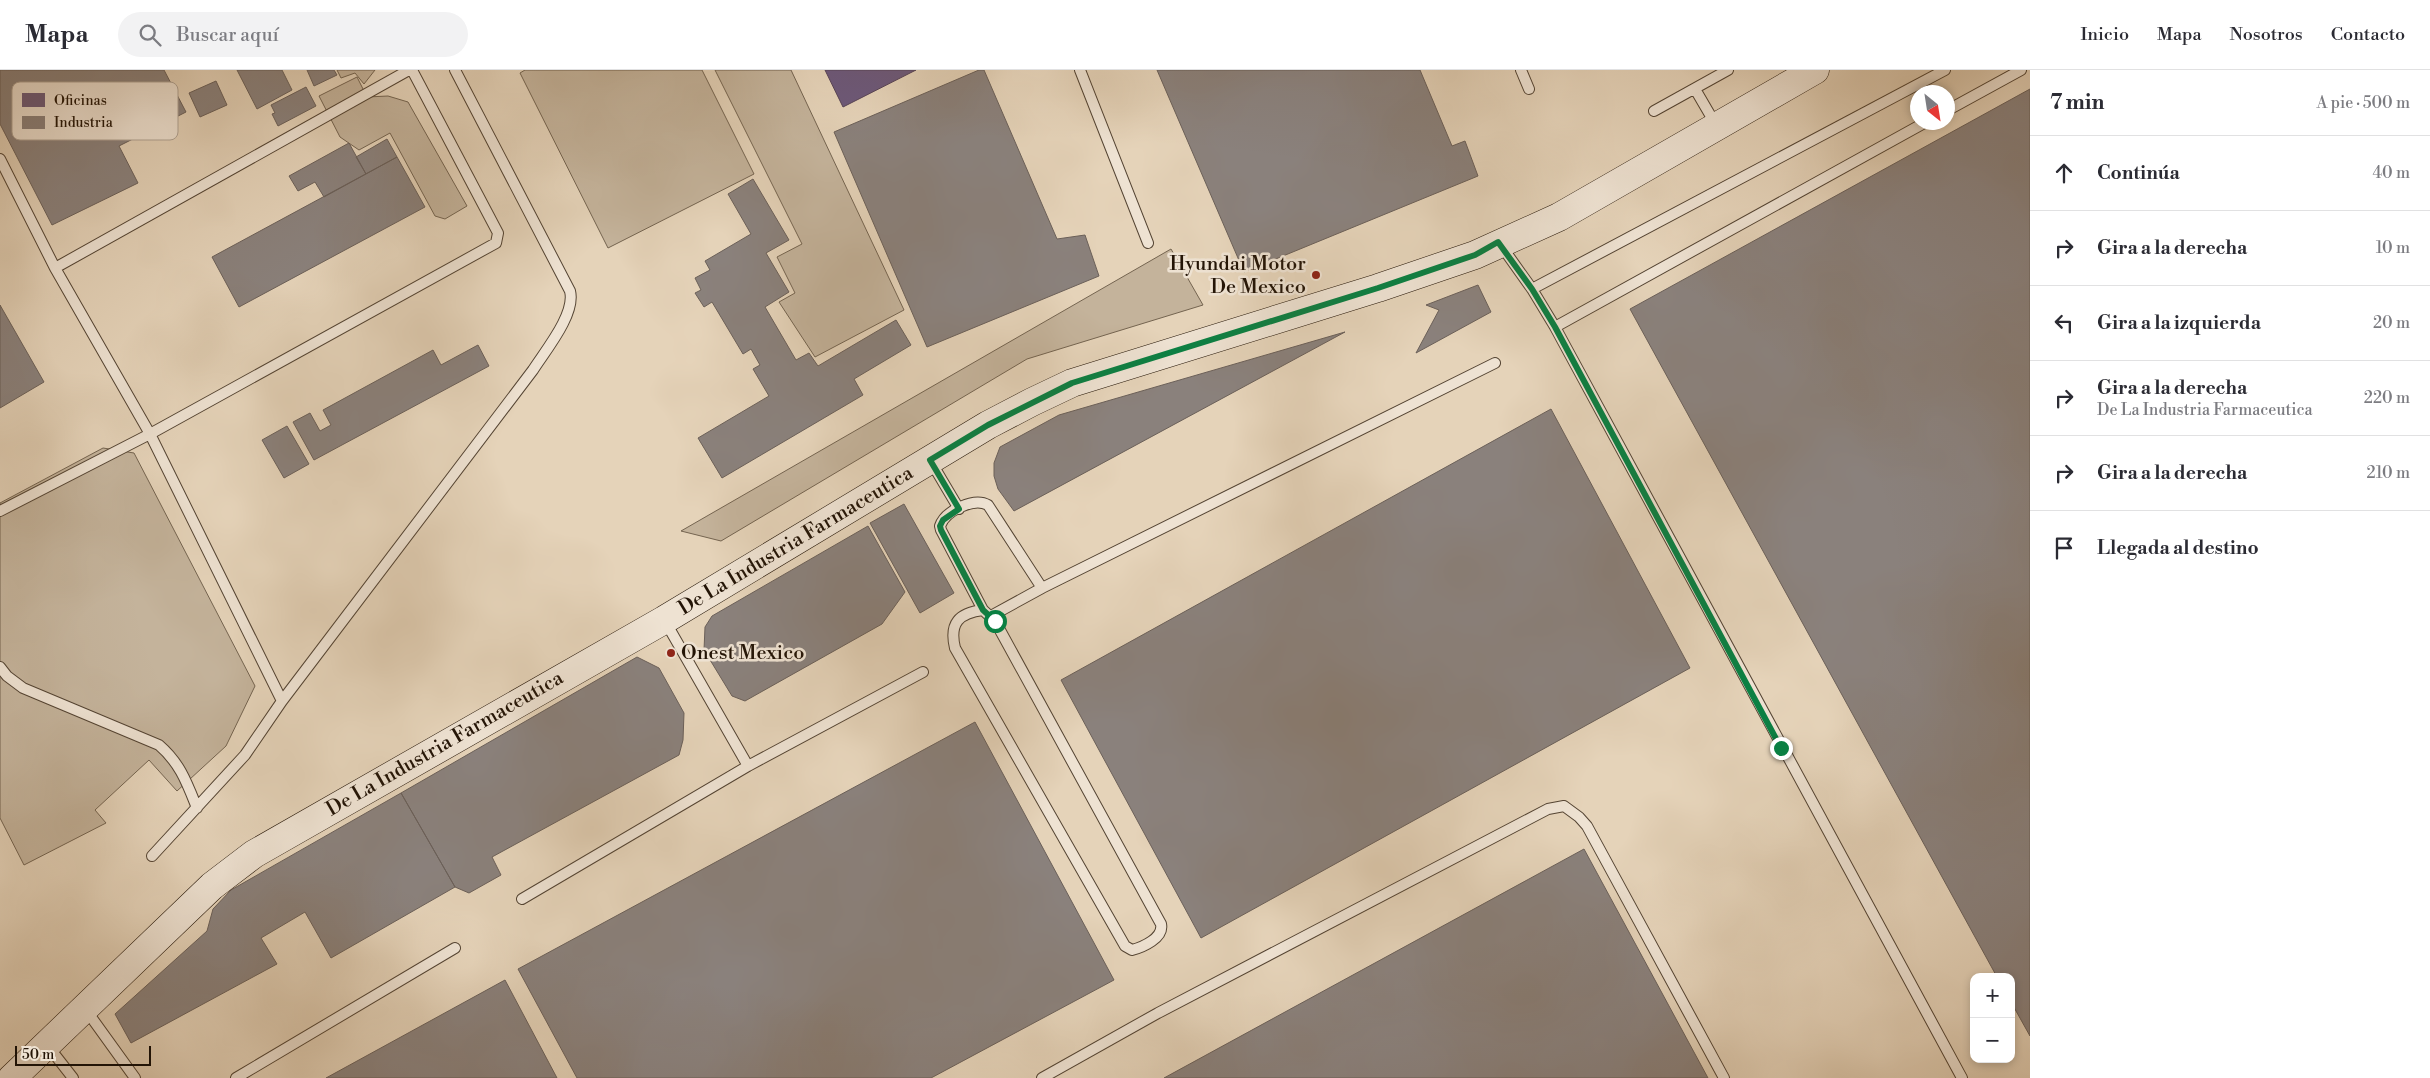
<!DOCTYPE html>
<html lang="es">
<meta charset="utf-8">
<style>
:root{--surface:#fff;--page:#f2f2f3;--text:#2b2b33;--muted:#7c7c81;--line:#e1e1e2}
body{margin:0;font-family:"Libre Bodoni",serif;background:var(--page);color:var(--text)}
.controls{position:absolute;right:15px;bottom:15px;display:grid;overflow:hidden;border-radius:10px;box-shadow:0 2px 8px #0003}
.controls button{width:45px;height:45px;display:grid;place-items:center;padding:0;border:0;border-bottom:1px solid var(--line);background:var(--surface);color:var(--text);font:25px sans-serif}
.compass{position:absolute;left:1910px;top:15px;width:45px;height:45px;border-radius:50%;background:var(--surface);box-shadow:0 2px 8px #0003;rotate:150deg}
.scale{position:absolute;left:15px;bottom:12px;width:136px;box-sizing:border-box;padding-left:5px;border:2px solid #231406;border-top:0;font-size:14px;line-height:18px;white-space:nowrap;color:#231406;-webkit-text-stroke:4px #eee2d2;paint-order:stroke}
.stop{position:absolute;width:15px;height:15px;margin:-11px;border:4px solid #0b8043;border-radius:50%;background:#fff}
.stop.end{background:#0b8043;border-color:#fff;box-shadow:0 1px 5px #0008}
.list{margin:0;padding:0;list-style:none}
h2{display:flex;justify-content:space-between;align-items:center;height:65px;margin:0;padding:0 20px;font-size:21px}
h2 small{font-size:16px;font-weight:400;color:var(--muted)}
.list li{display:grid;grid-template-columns:32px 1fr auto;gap:15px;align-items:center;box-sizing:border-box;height:75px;padding:0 20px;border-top:1px solid var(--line)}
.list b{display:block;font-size:19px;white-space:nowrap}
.list p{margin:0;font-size:16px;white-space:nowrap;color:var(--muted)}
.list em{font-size:16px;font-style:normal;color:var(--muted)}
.icon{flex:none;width:28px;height:28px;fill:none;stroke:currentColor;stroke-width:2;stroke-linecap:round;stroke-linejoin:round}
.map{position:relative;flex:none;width:2030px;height:1008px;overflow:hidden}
header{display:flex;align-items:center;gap:30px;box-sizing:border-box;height:70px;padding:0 25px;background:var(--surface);border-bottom:1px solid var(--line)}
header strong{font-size:24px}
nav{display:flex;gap:28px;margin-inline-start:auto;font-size:18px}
.search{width:350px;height:45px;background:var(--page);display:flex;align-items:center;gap:12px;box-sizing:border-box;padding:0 18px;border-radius:28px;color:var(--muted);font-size:19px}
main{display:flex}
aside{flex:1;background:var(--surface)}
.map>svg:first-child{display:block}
</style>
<header>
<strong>Mapa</strong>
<div class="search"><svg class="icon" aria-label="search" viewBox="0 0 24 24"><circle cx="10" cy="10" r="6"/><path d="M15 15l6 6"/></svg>Buscar aquí</div>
<nav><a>Inicio</a><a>Mapa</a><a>Nosotros</a><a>Contacto</a></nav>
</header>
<main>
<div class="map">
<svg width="2030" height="1008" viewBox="0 0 2030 1008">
<rect width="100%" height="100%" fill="#e5d3b9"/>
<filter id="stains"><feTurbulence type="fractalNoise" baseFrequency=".004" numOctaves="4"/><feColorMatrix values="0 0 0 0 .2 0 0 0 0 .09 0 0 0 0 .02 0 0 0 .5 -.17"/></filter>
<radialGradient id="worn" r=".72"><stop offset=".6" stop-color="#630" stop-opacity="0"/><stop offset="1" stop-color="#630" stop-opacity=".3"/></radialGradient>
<!-- green -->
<path fill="#c4b39b" stroke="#746450" d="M337,0H375L364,14L355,3L341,8Z
M525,0H702L754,104L608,178L520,3Z
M715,0H791L904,240L815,287L779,232L795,223L777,187L802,174Z
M357,7L367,27L388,26L408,32L467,136L445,149L435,146L390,63L359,80L340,67L319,26Z
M1171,179L1203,235L1027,289L721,471L681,461Z
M103,378L134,383L255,616L226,676L177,721L149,690L95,740L106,753L24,795L0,748V433Z"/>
<!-- offices -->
<path fill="#6d597a" stroke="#574457" d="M825,0H916L843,37Z"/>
<!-- industry -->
<path fill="#8a817c" stroke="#6b6059" d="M0,0H164L186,42L119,76L138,113L52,155L0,54Z
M237,0H282L292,20L257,39Z
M307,0H334L337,5L314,16Z
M979,0H984L1057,169L1085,165L1099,206L927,277L834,62Z
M1157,0H1420L1452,76L1465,71L1478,106L1244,202Z
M216,11L227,35L200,47L189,23Z
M306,17L316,36L278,56L272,44L275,43L271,35Z
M2030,19V966L2011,932V907H1997L1630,239Z
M387,69L397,87L366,104L356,87Z
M349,73L366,104L324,127L315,112L298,121L289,106Z
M397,87L425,137L239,237L212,187Z
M753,109L789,170L766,183L789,222L765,237L796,290L809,283L818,296L896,250L911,275L854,309L863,325L722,408L698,368L769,326L753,299L760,295L751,279L743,284L712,232L704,237L695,223L701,220L695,208L710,200L705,191L751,164L728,124Z
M1478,215L1491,242L1416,283L1439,240L1426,235Z
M0,235L44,312L0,338Z
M1345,262L1014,441L998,419L994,406V393L1000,377L1059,345Z
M478,275L489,296L314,390L293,352L310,343L320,361L331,355L323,340L433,280L441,295Z
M1551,339L1690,598L1201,868L1061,610Z
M287,356L309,394L284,408L262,370Z
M904,434L954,523L920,543L870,453Z
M868,456L905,522L882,554L745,631L732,626L704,580L705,557L712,546Z
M637,587L659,598L684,643L683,670L679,685L492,787L501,805L469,823L455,817L401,723Z
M975,652L1114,910L931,1008H577L518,899Z
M401,723L455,817L331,888L305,842L261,868L277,894L131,973L115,944L207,861L213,839L231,820Z
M1584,779L1708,1008H1164Z
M505,910L557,1008H326Z"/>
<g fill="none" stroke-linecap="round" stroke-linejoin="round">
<!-- lane casing -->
<g stroke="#544433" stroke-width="12">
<path id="lane" d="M1080,0L1148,173
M1521,0L1529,19
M1695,19L1716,55
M1948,40L2021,0
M1654,41L1728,0
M0,89L55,198L150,364L282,631
M1500,174L1532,219L1555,257L1962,1008
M55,198L409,0
M1532,219L1945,0
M1555,257L1926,52
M930,390L959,439
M0,441L150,364L496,173L498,163L412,0
M1042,518L1495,293
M983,540C959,543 949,553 955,578L1125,876L1132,880C1143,877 1164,868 1161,854L995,551L983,540L941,460L940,456C945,441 974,427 988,435L1042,518L991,546
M665,551L748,696
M0,597L7,606L23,618L159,675C180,693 187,713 197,738
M152,786L245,685L282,631L533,300C545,281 576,244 570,221L455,0
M522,829L748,696L923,602
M86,940L135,1008
M48,976L73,1008
M236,1008L455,878
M1042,1008L1158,943L1548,739L1564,736L1579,747L1587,756L1724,1008"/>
</g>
<!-- secondary casing -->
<g stroke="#231406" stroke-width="29">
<path id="secondary" d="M12,1008L212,816L254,784L664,550L988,355L1032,332L1072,313L1378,218L1475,185L1559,147L1815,0"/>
</g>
<!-- lane -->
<use href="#lane" stroke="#eee2d2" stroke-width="10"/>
<!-- secondary -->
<use href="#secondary" stroke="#eee2d2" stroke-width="28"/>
</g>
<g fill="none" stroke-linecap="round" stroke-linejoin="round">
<!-- route -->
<path stroke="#0b8043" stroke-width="6" d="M995,551L983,540L941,460L940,456L943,450L959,439L930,390L988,355L1072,313L1378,218L1475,185L1498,172L1532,219L1555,257L1781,678"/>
</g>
<!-- markers -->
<g fill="#8f2418" stroke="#eee2d2" stroke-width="2">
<circle cx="1316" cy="205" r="5"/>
<circle cx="671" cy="583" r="5"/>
</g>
<g text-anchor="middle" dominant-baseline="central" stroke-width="5" stroke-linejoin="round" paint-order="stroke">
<!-- poi labels -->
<g font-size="20" fill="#231406" stroke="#eee2d2" text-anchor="end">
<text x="1306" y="194">Hyundai Motor<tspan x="1306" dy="23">De Mexico</tspan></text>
<text x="681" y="583" text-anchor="start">Onest Mexico</text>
</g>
<!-- street labels -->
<g font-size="20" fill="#231406" stroke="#eee2d2">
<text transform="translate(796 471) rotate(-31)">De La Industria Farmaceutica</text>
<text transform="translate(445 674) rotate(-30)">De La Industria Farmaceutica</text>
</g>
</g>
<!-- legend -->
<rect x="12" y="12" width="166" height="58" rx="8" fill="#eee2d2" stroke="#b1a495" stroke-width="1"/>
<rect x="22" y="23" width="23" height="14" fill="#6d597a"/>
<rect x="22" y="46" width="23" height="13" fill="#8a817c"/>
<g font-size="14" fill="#231406">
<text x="54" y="35">Oficinas</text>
<text x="54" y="57">Industria</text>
</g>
<rect width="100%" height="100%" filter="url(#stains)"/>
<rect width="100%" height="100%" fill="url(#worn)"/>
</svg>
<div class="controls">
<button>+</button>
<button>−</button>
</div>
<svg class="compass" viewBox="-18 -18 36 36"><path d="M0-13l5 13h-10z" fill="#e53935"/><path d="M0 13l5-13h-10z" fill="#7c7c81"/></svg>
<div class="scale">50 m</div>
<div class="stop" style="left:995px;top:551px"></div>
<div class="stop end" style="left:1781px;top:678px"></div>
</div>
<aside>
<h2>7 min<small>A pie · 500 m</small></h2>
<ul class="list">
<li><svg class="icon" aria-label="ahead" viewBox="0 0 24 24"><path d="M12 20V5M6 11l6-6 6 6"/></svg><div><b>Continúa</b></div><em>40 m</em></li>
<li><svg class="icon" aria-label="right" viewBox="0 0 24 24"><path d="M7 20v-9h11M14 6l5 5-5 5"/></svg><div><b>Gira a la derecha</b></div><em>10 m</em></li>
<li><svg class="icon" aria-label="left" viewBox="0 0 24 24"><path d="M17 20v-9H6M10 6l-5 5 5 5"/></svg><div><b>Gira a la izquierda</b></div><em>20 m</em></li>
<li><svg class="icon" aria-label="right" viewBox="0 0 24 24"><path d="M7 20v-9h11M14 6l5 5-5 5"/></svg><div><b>Gira a la derecha</b><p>De La Industria Farmaceutica</p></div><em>220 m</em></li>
<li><svg class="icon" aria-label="right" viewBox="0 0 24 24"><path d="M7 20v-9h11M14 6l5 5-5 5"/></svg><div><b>Gira a la derecha</b></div><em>210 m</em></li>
<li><svg class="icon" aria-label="arrive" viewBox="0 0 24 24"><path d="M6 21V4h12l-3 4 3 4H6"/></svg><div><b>Llegada al destino</b></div></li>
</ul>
</aside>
</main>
